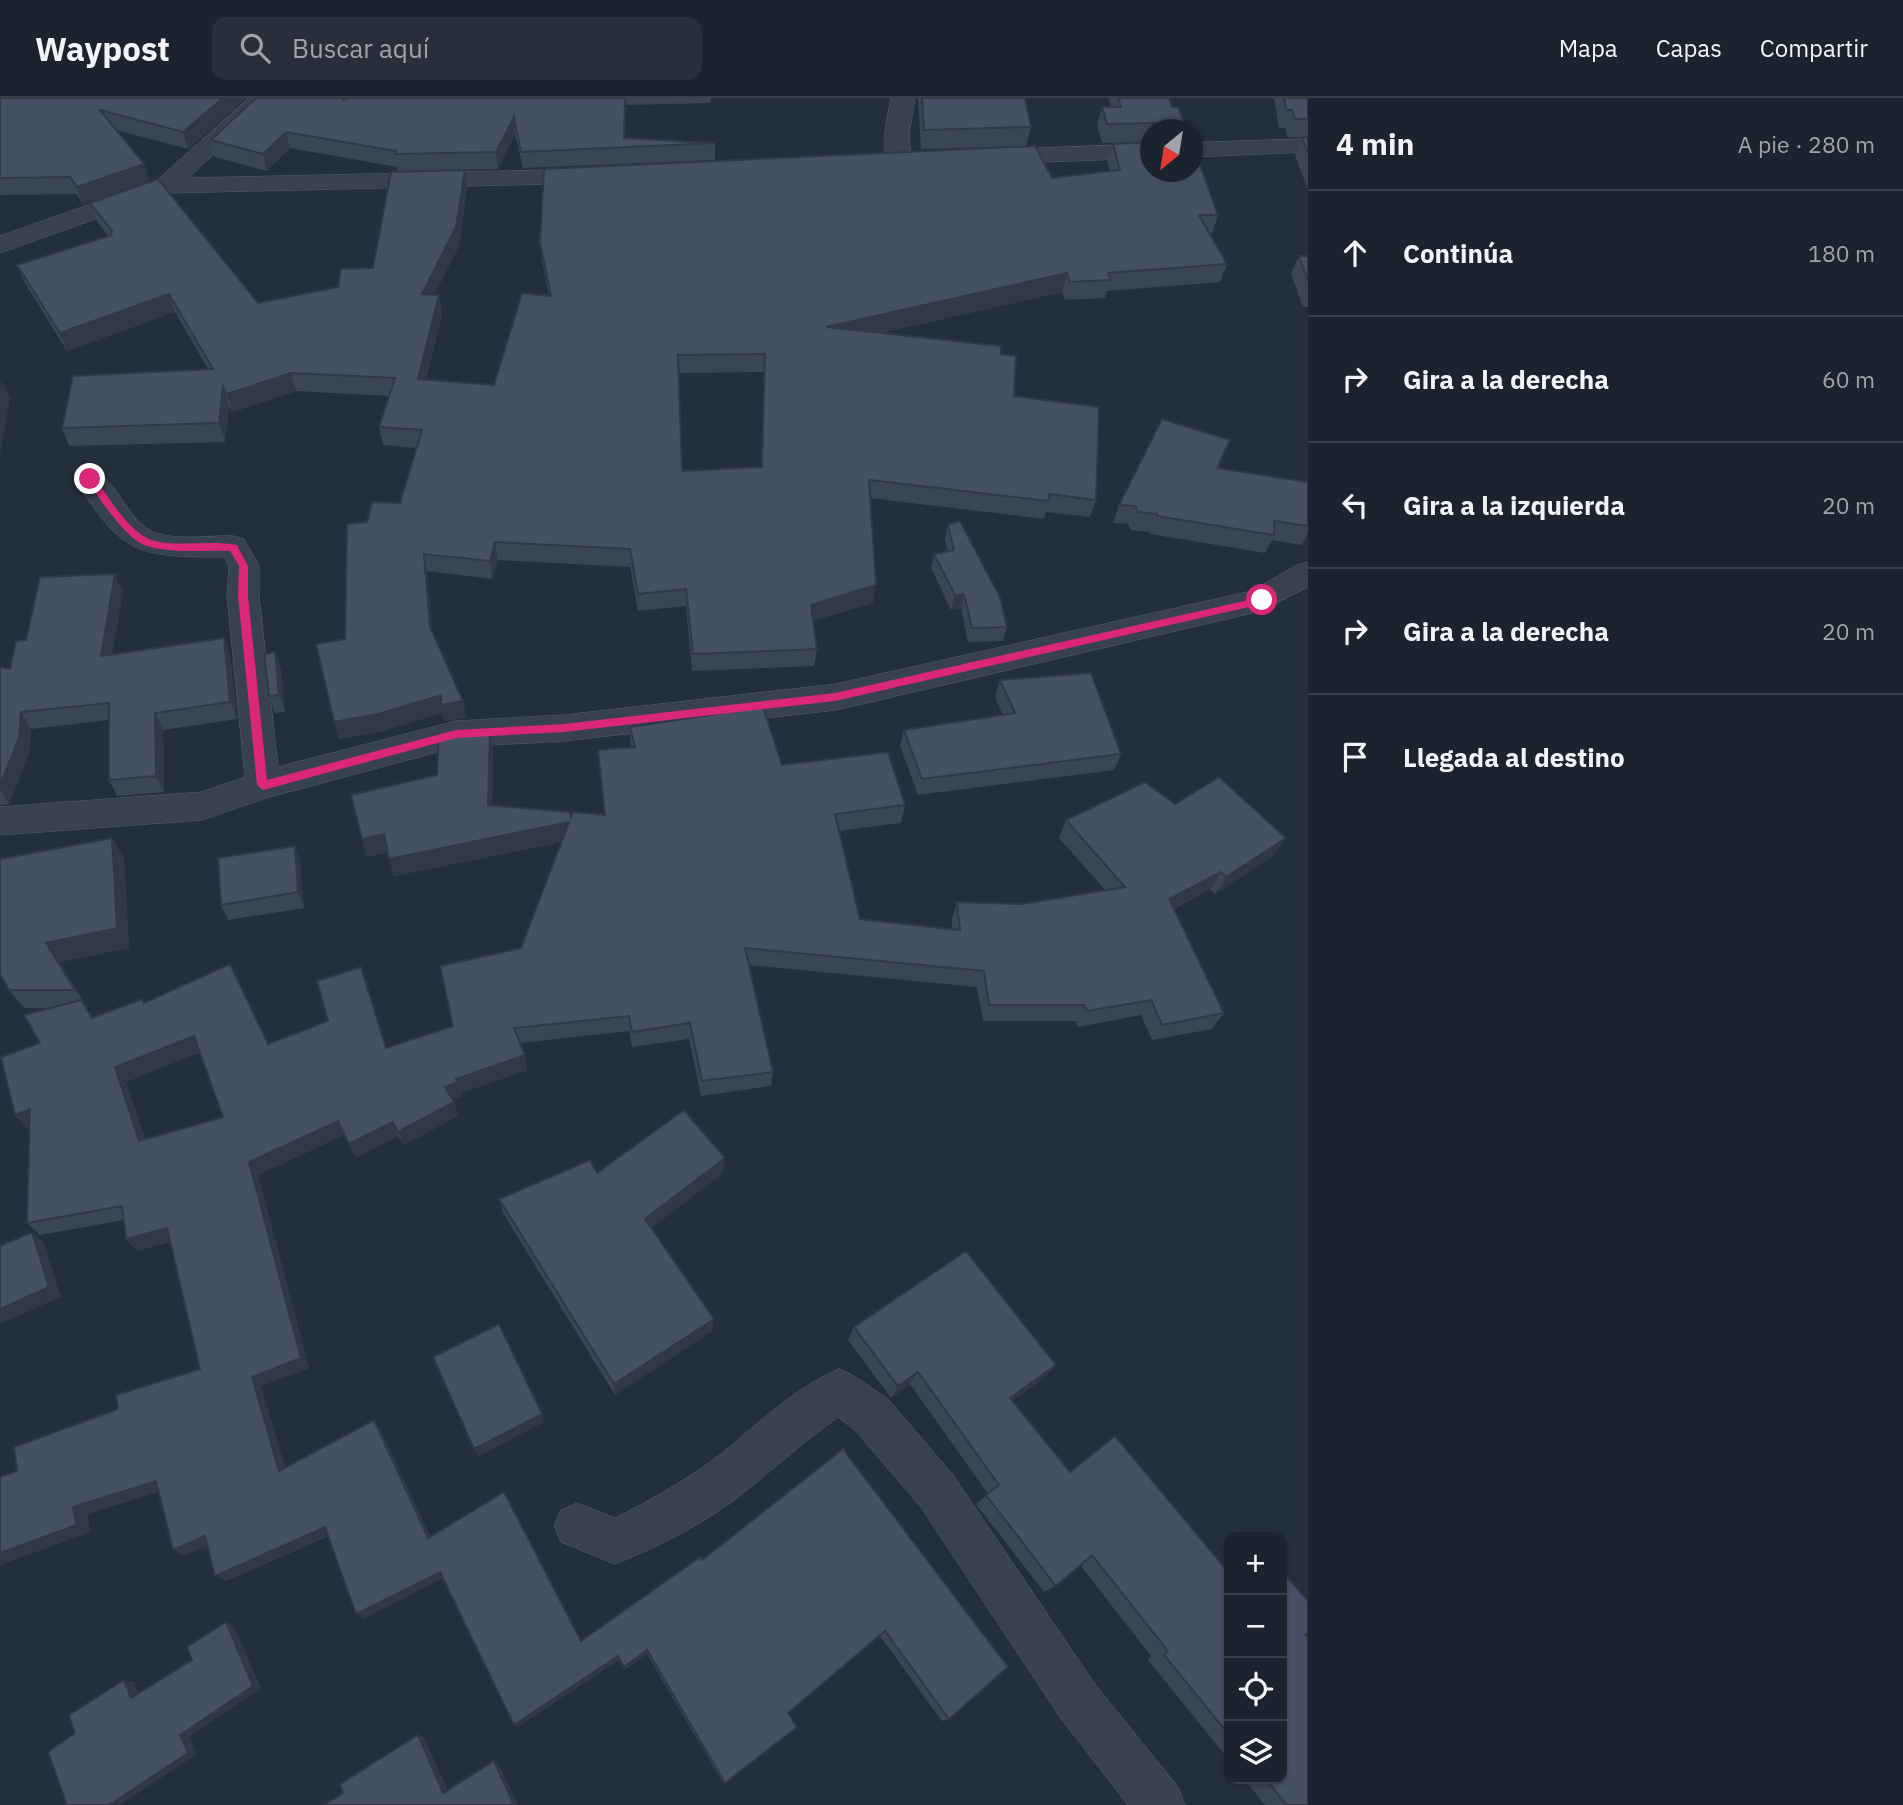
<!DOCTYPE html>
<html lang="es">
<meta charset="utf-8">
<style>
:root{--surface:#1b232e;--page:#282f3a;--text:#f1f3f6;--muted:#a0a4aa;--line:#39404a}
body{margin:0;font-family:"IBM Plex Sans",sans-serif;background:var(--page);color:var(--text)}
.controls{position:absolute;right:21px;bottom:21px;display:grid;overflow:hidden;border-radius:14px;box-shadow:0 2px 5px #0004}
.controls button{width:63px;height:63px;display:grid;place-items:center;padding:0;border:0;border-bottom:2px solid var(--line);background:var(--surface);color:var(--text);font:35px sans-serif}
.compass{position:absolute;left:1140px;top:21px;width:63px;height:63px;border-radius:50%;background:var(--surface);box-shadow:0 2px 5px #0004;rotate:210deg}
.stop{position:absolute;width:21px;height:21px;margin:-16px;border:5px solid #db2777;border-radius:50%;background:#fff}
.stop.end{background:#db2777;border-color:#fff;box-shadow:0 2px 7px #0008}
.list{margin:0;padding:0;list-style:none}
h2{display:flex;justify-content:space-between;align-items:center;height:91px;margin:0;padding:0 28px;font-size:30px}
h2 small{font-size:23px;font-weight:400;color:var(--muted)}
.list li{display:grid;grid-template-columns:46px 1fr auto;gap:21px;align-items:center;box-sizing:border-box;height:126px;padding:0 28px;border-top:2px solid var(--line)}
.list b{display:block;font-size:26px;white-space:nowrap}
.list em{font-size:23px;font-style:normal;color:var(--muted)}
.icon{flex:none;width:38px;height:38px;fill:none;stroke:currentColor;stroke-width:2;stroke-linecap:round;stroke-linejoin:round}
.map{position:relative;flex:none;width:1308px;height:1707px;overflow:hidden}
header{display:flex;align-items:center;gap:42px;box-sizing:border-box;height:98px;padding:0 35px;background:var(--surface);border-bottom:2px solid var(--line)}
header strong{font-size:33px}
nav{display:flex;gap:38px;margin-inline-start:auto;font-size:24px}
.search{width:490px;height:63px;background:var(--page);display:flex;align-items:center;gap:18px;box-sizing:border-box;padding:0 24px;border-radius:14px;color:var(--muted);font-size:26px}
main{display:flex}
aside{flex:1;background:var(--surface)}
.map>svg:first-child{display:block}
</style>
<header>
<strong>Waypost</strong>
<div class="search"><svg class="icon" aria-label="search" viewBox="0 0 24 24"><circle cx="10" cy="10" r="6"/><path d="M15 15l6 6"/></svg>Buscar aquí</div>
<nav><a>Mapa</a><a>Capas</a><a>Compartir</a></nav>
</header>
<main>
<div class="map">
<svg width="1308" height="1707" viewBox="0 0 1308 1707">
<rect width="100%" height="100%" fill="#242f3e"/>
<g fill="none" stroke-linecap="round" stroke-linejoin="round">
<!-- street casing -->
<g stroke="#565f6c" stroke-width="1">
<path id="street" d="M249,0H275L188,80L594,71L603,73L606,78L603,83L594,85L168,95L0,155V138L156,83Z
M891,0H915L909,36L911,62L908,67L899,69L890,67C878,50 888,19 891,0Z
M1302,41L1308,42V54L1192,59V45Z
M1150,46V60L991,66L982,64L979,59L982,54L991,52Z
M90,371C119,379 125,424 156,435C179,443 209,437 233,438L244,441L259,468V498L278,669L456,623L564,617L836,586L1252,493L1297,467L1308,464V489L1261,513L836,612L564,643L456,649L266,700L202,722L0,737V709L202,694L245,679L227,498L229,468L224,459C139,459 121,457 75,381L80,374Z
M839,1271L854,1278L888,1301L953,1377L1094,1585L1178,1689L1185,1707H1128L1060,1619L921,1409L856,1333L838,1319C800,1346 766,1378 729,1406C693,1431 655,1450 615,1466L561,1444L554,1428L561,1412L577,1405L615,1420C652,1402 688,1381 721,1356C758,1326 794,1290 839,1271Z"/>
</g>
<!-- street -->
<use href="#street" fill="#38414e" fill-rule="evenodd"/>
</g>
<!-- wall -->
<path fill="#3b4654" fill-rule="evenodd" d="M0,0H246L188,51L116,32L144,66L149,83L83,106L76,96L0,97Z
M348,0H711L710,5L626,7L625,40L715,45V62L523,70L515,36L498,71L398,73L397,69L290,50L267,73L215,59L211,42Z
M918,0H1025L1031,29L1026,48L921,51Z
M1109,0H1169L1172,9L1187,32H1151V44L1102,45L1097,27L1102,9H1111Z
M1274,0H1308V89H1307L1295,57L1302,39H1304H1288L1285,30H1279Z
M1113,46L1218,117L1212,136H1210L1227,166L1220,184L1107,193L1105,200L1065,202L1062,194L880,235L1001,256L1014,298L1096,402L1090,419L1046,414L1044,421L870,400L873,505L813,523L817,551L814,568L692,573L686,508L638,513L630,469L498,462L492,481L427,473L432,534L463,603L466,620L444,623L442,615L383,633L339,641L334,624L345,541L367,424L400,405L416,350L383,347L379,329L389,298L296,293L233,314L229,308L225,344L69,348L62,330L208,271L175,214L67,253L25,185L17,167L108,138L97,123L90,105L258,205L338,189L373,170L467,91L459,148L434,197H439L442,216L426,281L494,287L549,197L542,162L540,144L1110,73L1107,64ZM764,274L761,369L682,373L679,275Z
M1299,158H1308V209H1303L1291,176Z
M1218,370L1308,384V435L1302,447L1272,442L1265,455L1150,436L1149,434L1131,432L1128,426L1113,425L1119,407Z
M948,427L1007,529L1003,543L968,544L961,510L951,512L931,470L934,456L948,453L945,442Z
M123,493L112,556L224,540L230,557L237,621L163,632L164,694L117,698L109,682V622L31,631L29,656L9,706L0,707V569L10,571L26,542Z
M281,571L285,614L275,615L269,598Z
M1000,582L1121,656L1114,672L918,697L900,648L904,632L1003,617L995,599Z
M630,629L782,667L905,707L901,725L839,733L860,821L952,831V821L957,804L1022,806L1105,792L1059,740L1066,722L1175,706L1274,757L1215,796L1210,791L1174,811L1224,915L1212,931L1152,942L1141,917L1078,929L1076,923H983L977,889L749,867L773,974L771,988L701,998L689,941L632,949L629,933L520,945L525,957L527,972L461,995L462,999L453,1002L458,1018L404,1047L398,1038L356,1060L344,1037L258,1077L309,1270L261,1288L285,1370L374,1322L380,1331L430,1438L581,1543L702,1462L843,1351L949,1621L942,1623L880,1538L788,1615L725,1685H723L647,1556L625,1572L619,1562L517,1629L514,1627L443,1480L363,1521L328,1438L226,1483L208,1448L184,1458L173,1452L158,1394L87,1416L90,1434L0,1467V1379L17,1373L118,1311L200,1271L170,1144L137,1153L124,1122L40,1137L27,1125L30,1030L28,1031L15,1017L40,945L47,910H24L9,892L112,740L124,761L129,850L60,864L93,920L144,905L269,946L328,923L367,885L386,950L453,928L521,850L561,744L394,778L388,754L367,759L362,741L437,677L493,650L492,707L571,719L604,716L598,652L631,650ZM200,954L223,1019L145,1041L126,984Z
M295,748L300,764L304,810L228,822L221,807Z
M725,1060L723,1075L651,1130L712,1233L615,1297L503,1115L499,1101L597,1075Z
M854,1229L1044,1280L1012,1302L1070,1373L1229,1475V1662L1148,1562L1151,1558L1080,1467L1056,1488L1044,1494L976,1406L988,1396L910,1286L891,1300L848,1242Z
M1305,1537L1308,1707H1265L1244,1681H1282Z"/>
<!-- shaded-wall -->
<path fill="#303945" d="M223,0H246L188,51L183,34Z
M514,19L515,36L498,71L496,54Z
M286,34L290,50L267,73L263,56Z
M144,66L149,83L83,106L77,89Z
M465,72L467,91L459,148L425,215L422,196Z
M1067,175L1062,194L824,247L826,229Z
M169,196L175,214L67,253L60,235Z
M439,197L442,216L421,299L418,281Z
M291,275L296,293L233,314L227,296Z
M1,282L10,300L0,358V290Z
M223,289L229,308L225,344L219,325Z
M495,444L498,462L492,481L490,463Z
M424,456L427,473L433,546L430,529Z
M115,476L123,493L109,575L101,558Z
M876,487L873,505L809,524L811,507Z
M964,496L961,510L951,512L955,497Z
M224,540L230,557L237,621L230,604Z
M275,554L281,571L285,614L279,597Z
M441,597L463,603L466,620L444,623L442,615L383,633L339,641L334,624Z
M21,614L31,631L29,656L9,706L0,692V687Z
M155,615L163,632L164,694L156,678Z
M490,631L493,650L491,725L488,707Z
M569,724L571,742L394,778L389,761Z
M384,736L389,753L367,759L362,741Z
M112,740L124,761L129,850L60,864L88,910L75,892L46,845Z
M1286,740L1274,757L1215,796L1226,779Z
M295,748L300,764L304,810L298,794Z
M1221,774L1210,791L1159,818L1169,801Z
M194,938L204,953L126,984L150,1057L139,1043L115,969Z
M525,957L527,972L461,995L462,999L449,1003L445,989L456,981Z
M454,1004L458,1018L404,1047L398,1034Z
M30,1011L43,1025L28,1031L15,1017Z
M338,1023L344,1037L258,1077L309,1270L261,1288L288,1381L279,1373L252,1279L249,1064Z
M393,1024L398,1038L356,1060L349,1046Z
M725,1060L723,1075L645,1135V1121Z
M167,1130L177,1142L137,1153L126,1141Z
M32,1134L44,1145L61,1199L0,1226V1211Z
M714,1221L712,1233L615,1297L614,1286Z
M1056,1267L1044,1280L999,1312L1010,1300Z
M918,1274L910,1286L891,1300L898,1288Z
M542,1316L544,1324L478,1359L474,1351Z
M374,1322L380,1331L434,1446L428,1440Z
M156,1383L167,1391L87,1416L90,1434L0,1467V1455L73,1409Z
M325,1429L333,1435L226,1483L215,1478Z
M205,1438L216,1445L184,1458L173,1452Z
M440,1474L445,1479L363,1521L356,1516Z
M226,1524L234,1528L261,1590L190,1638L197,1656L120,1707H109L180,1637Z
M647,1552V1556L625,1572L624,1569Z
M618,1558L619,1562L517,1629L514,1627Z
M124,1582L134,1584L141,1602L131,1600Z
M418,1637L424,1639L449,1695H443Z
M494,1663L498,1664L518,1707H514Z"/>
<!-- building -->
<path fill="#455162" stroke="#303945" stroke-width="2" fill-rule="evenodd" d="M0,0H223L183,34L100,12L144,66L77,89L70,79L0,80Z
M256,0H343V2L348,0H625L624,40L715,45L521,54L514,19L496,54L395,56L396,53L286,34L263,56L211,42Z
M922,0H1025L1031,29L924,32Z
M1118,0H1169L1172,9H1178L1187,32H1158V27L1155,25L1107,26L1102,9H1121Z
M1284,0H1308V21H1295L1292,12H1286Z
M1302,39H1308V55Z
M1151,44V74H1193V47L1218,117H1199L1227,166L1108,175L1111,182L1070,184L1067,175L826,229L1001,248V256L1016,258L1014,298L1099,309L1096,402L1049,396V403L869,382L876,487L811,507L817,551L693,556L686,491L638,496L630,451L495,444L490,463L424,456L430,529L463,603L441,607V597L378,616L334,624L316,546L345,541L347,426L367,424L372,404L400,405L422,332L379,329L395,280L291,275L227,296L223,289L219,325L62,330L73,278L213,271L169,196L60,235L17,167L112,137L110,134L112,133L90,105L158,81L258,205L338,189L341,171L373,170L391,74L465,72L456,129L422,196L439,197L418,281L494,287L522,195L551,198L540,144L544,71L1035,48L1052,80L1120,72L1113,46ZM765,256L762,369L682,373L678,257Z
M1299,158H1308V183Z
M1162,321L1230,342L1217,370L1308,384V428L1274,423V437L1157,418V416L1138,414L1135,408L1119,407Z
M960,423L1000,499L1007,529L972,530L964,496L955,497L934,456L954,452L948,427Z
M115,476L101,558L224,540L230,604L155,615L156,678L109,682V605L21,614L19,640L0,687V569L10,571L16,543L26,542L40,479Z
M275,554L279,597L269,598L264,556Z
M1091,575L1121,656L922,681L904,632L1015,615L1000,582Z
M763,609L782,667L888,654L905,707L835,716L860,821L960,832L957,804L1022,806L1125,789L1066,722L1145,684L1175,706L1219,679L1286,740L1226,779L1221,774L1169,801L1224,915L1162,927L1151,902L1087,913L1084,907H989L984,873L745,850L773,974L702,983L690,925L632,934L629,918L514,930L525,957L456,981L458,984L445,989L454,1004L398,1034L393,1024L349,1046L338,1023L249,1064L301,1260L252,1279L279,1373L374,1322L428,1440L504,1394L581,1543L700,1459L702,1462L843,1351L1008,1569L949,1621L885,1533L788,1615L797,1629L725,1685L647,1552L624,1569L618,1558L514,1627L440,1474L356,1516L325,1429L215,1478L205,1438L173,1452L156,1383L73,1409L76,1427L0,1455V1379L17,1373L14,1349L118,1311L116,1297L200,1271L167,1130L126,1141L122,1108L27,1125L30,1011L15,1017L1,959L40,945L24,917L81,902L92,920L142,901L144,905L230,866L268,946L328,923L317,883L361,869L386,950L453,928L440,868L521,850L569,724L389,761L384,736L362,741L351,697L437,677L439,637L490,631L488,707L570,714L571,719L573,714L605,717L598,652L635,649L630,629ZM194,938L223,1019L139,1043L115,969Z
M112,740L117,830L46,845L75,892H9L0,876V761Z
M295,748L298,794L221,807L218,760Z
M684,1012L725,1060L645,1121L714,1221L614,1286L499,1101L590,1062L597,1075Z
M32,1134L49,1189L0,1211V1148Z
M966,1153L1056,1267L1010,1300L1070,1374L1115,1338L1229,1475V1637L1164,1557L1168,1553L1092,1457L1056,1488L986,1397L999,1387L918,1274L898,1288L854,1229Z
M499,1226L542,1316L474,1351L433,1259Z
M1282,1473L1308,1503V1534L1305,1537L1308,1540V1707H1287L1265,1681H1282Z
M226,1524L253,1588L180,1637L188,1655L109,1707H67L48,1654L75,1635L69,1617L124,1582L131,1600L192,1562L187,1549Z
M418,1637L443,1695L494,1663L514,1707H324L343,1695L340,1686Z"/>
<!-- route -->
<path fill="#db2777" d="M87,379H94C110,400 130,439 159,444C184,448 211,442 237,447L248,468V498L267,682L456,632L564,626L835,595L1262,499L1266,502L1262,506L835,603L564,634L456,640L263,692L257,687L238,498L239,468L230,453C207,452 156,457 137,443C117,428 102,403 87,383Z"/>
</svg>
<div class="controls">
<button>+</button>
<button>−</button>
<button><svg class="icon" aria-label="locate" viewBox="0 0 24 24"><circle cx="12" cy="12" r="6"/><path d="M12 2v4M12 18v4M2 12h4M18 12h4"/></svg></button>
<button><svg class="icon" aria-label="layers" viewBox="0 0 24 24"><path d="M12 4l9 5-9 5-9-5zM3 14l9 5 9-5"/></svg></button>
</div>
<svg class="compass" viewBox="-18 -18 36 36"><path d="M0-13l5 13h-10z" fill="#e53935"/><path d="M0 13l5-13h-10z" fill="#a0a4aa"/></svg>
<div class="stop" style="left:1262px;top:502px"></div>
<div class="stop end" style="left:90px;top:381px"></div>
</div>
<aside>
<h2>4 min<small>A pie · 280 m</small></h2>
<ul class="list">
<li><svg class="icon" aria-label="ahead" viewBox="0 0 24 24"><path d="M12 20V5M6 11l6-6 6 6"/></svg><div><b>Continúa</b></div><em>180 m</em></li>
<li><svg class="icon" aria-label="right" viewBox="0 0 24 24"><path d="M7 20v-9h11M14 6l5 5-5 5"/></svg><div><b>Gira a la derecha</b></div><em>60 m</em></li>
<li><svg class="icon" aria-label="left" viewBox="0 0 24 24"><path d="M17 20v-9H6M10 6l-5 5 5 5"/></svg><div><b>Gira a la izquierda</b></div><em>20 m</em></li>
<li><svg class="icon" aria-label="right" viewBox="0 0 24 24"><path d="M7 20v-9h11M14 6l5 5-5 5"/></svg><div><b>Gira a la derecha</b></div><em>20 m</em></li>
<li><svg class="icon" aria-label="arrive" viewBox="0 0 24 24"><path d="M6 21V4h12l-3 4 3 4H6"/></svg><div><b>Llegada al destino</b></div></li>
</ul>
</aside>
</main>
